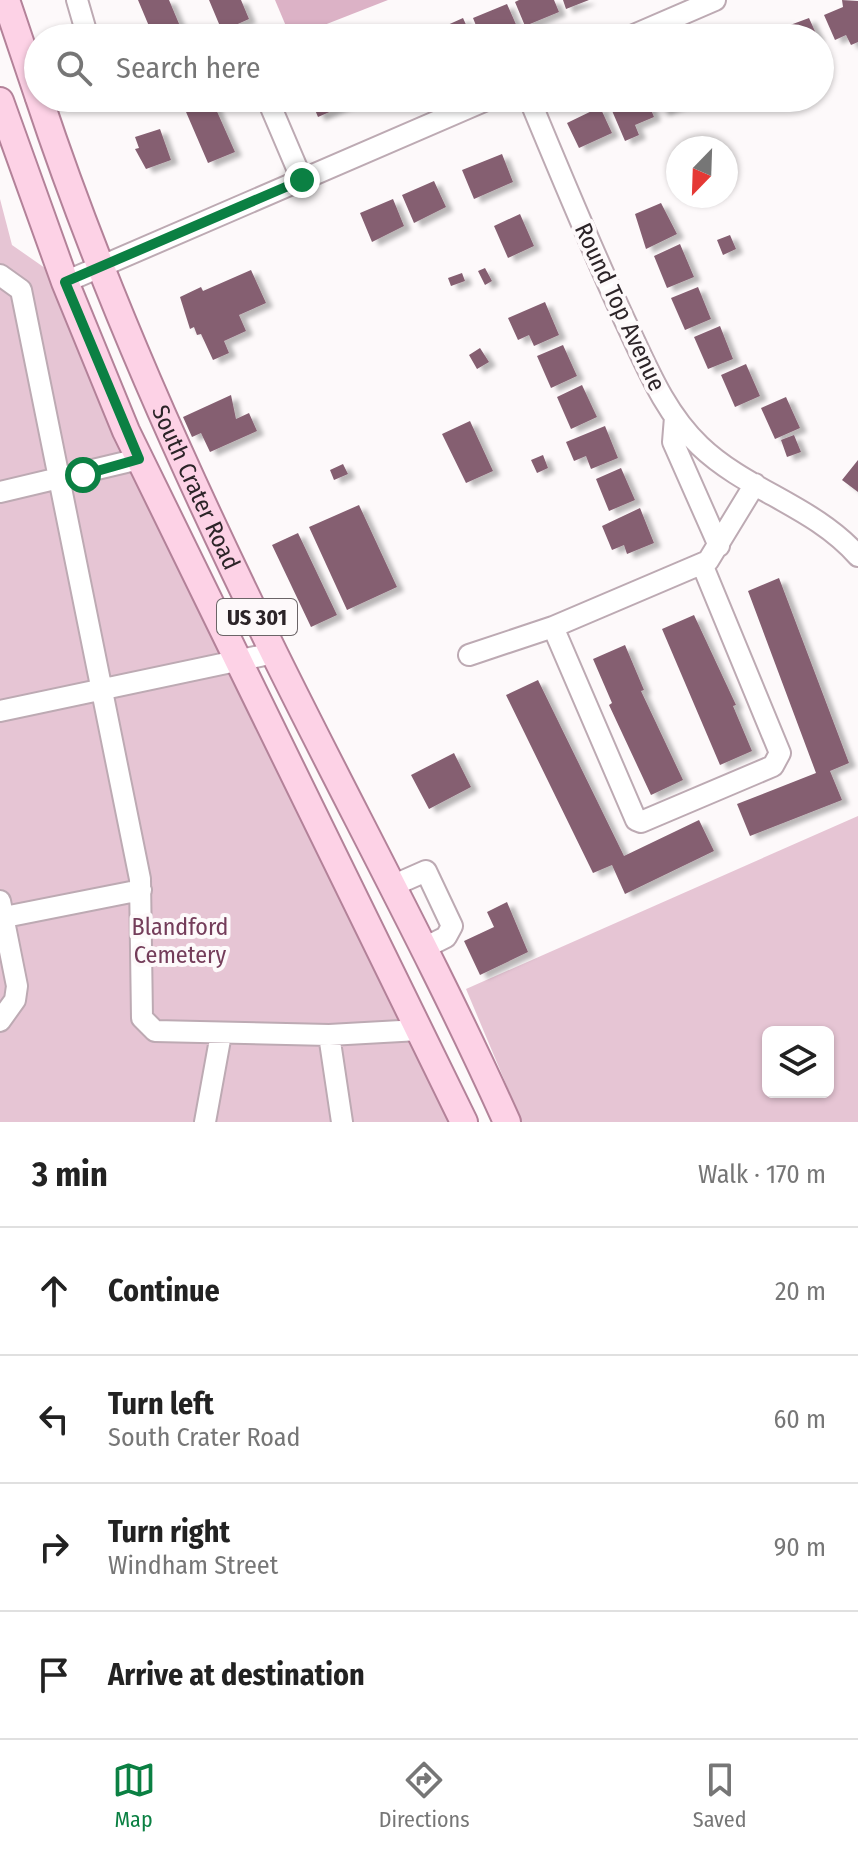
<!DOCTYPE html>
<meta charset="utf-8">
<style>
:root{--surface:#fff;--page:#f6f6f6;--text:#222;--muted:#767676;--line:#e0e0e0;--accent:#0b8043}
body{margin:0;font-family:"Fira Sans Condensed",sans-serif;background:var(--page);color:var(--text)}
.controls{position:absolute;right:24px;bottom:24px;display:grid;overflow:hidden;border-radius:12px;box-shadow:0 2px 6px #0004}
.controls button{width:72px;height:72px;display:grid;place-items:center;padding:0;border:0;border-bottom:2px solid var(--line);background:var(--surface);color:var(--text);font:40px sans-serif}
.compass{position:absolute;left:666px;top:136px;width:72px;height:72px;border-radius:50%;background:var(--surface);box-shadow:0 2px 6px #0004;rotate:203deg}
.stop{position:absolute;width:24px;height:24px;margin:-18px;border:6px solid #0b8043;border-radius:50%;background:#fff}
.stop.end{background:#0b8043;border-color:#fff;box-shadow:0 2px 8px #0008}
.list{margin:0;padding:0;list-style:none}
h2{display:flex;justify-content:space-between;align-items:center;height:104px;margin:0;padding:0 32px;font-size:34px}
h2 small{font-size:26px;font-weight:400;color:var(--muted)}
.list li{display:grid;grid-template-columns:52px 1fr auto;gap:24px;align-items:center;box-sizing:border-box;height:128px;padding:0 32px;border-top:2px solid var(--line)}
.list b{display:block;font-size:30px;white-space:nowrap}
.list p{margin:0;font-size:26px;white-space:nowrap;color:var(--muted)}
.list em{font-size:26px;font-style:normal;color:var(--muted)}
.icon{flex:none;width:44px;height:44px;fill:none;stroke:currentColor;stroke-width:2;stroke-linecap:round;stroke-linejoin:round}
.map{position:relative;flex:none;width:858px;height:1122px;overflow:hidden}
.search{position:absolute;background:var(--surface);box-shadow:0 2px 6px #0004;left:24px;right:24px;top:24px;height:88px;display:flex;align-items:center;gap:20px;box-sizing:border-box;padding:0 28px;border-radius:44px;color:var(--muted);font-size:30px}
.sheet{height:616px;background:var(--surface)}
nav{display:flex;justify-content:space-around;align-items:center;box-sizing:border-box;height:112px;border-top:2px solid var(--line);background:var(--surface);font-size:22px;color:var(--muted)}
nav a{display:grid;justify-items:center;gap:4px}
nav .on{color:var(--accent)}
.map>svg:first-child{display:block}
</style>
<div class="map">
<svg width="858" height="1122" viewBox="0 0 858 1122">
<defs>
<filter id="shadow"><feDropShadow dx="7" dy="4" stdDeviation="2" flood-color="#0004"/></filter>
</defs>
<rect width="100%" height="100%" fill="#fdf9fa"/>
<!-- green -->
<path fill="#e6c5d4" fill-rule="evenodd" d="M0,199L12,245L65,282L464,1122H0Z
M858,816V1122H522L466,989ZM828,1032V1092H768V1032Z"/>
<!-- forest -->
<path fill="#dcb2c6" d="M275,0H388L291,38Z"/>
<!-- building -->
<path fill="#855f71" filter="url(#shadow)" d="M138,0H169L185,38H154Z
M209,0H241L249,19L222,31Z
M519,0H554L559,12L525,26L515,2Z
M563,0H589L566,9Z
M842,0L858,1V42L851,45L846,35L835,40L824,15L843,7Z
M507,4L518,29L496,38H481L473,18Z
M463,18L472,38H435L446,33L443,27Z
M809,18L818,38H778L774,31Z
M180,98H211L235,152L208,163Z
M310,98H350L352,102L318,117Z
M629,98H646L654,117L635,125L639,135L625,141L610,106Z
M656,98H696L662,112Z
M600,107L612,133L579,148L567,123Z
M160,129L171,160L146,169L135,149L139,148L135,137Z
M502,154L513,182L474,199L462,170Z
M434,181L446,207L414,223L402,195Z
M393,199L404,226L372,242L360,213Z
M661,203L677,234L646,249L635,214Z
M520,214L534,246L508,258L494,226Z
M730,235L736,249L723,255L717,240Z
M680,244L694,277L667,288L654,256Z
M485,268L492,281L485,285L478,271Z
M251,270L266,303L239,315L246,331L224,341L229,353L213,360L201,334L197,335L194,327L190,329L180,297L201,287L203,291Z
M462,273L465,281L451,286L448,278Z
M698,287L711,319L685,330L671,298Z
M545,302L559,335L534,346L529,335L518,340L508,318Z
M720,326L733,359L708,369L694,337Z
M563,345L577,376L551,388L537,356Z
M480,348L489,362L477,369L469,355Z
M746,364L760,396L735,407L721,375Z
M582,385L597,417L571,429L557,397Z
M231,395L236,419L249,413L257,431L210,452L201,433L192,437L183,417Z
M786,397L800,428L775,439L761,408Z
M470,421L493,471L466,483L442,434Z
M605,426L618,458L591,469L586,456L574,461L566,442Z
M794,435L801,452L787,457L781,440Z
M543,455L548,468L537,473L531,460Z
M858,460V492L842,480Z
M343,464L348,474L334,480L330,470Z
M621,468L635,500L609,511L596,479Z
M359,505L397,587L347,610L309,527Z
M640,508L654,543L627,554L624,545L612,550L602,526Z
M298,533L337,615L311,627L272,545Z
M779,578L849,763L830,771L842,800L750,836L737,804L816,773L748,591Z
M694,615L736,705L733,706L752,751L720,765L662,629Z
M625,645L644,690L641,691L683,780L651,795L609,705L612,703L593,659Z
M538,680L624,856L699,820L714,851L625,894L612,865L593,873L506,695Z
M454,753L471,787L429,809L411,775Z
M507,902L528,952L480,975L464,941L494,927L487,912Z"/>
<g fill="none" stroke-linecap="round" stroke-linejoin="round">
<!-- minor casing -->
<g stroke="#bdaab3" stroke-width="24">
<path id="minor" d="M77,0L88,38
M627,38L715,0
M267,98L302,180
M529,98C560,173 591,248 625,321C646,365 664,412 700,446C747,491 814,506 858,556
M0,275L21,290L140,879L142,1018L155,1031L329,1035L419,1030
M65,282L491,98
M675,417L673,442L719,546
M0,492L139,459
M553,627L636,820L641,822L773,766L780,753L702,564
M469,655L553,627L708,561L755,484
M0,711L274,653
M392,886L426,871L452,926L446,937L422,949
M0,901L17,986L15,1000L0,1021
M0,918L141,890
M329,1035L342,1122
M205,1122L221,1034"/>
</g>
<!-- major casing -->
<g stroke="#b38299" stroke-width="30">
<g id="major">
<path d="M6,0L38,95"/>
<path id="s1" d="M39,98C103,290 186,474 275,655C352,811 436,964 507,1122"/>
<path d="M0,101L65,282L126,431L464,1122"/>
</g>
</g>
<!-- minor -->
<use href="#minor" stroke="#fff" stroke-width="20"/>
<!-- major -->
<use href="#major" stroke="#fdd2e6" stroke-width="26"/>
</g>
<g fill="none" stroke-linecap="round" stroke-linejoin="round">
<!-- route -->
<path stroke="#0b8043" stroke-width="10" d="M83,475L139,459L65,282L302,180"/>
</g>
<g text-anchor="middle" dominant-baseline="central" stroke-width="8" stroke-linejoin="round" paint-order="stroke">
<!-- shield labels -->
<rect fill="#fdf9fa" stroke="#6b6467" stroke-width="2" x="217" y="599" width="80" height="36" rx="6"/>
<g font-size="22" font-weight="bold" fill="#2c2428">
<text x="257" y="617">US 301</text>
</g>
<!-- street labels -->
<g font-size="24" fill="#2c2428" stroke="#fdf9fa">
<text transform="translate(620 307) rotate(65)">Round Top Avenue</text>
<text stroke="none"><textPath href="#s1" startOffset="420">South Crater Road</textPath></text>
</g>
<!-- park labels -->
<g font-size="24" fill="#743d5a" stroke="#fdf9fa">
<text x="180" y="927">Blandford<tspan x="180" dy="28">Cemetery</tspan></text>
</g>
</g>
</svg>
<div class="controls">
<button><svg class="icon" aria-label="layers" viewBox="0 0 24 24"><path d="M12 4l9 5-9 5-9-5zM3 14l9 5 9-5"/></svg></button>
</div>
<svg class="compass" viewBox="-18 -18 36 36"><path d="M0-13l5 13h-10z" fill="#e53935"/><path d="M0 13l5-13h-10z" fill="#767676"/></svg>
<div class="stop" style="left:83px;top:475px"></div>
<div class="stop end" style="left:302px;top:180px"></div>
<div class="search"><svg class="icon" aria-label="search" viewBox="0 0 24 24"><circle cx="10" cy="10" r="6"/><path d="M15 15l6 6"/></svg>Search here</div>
</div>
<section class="sheet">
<h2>3 min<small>Walk · 170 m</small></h2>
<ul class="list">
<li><svg class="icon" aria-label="ahead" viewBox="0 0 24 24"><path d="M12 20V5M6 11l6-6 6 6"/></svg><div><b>Continue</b></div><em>20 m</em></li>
<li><svg class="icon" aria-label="left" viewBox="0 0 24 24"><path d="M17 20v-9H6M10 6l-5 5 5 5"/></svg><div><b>Turn left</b><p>South Crater Road</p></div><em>60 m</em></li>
<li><svg class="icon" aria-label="right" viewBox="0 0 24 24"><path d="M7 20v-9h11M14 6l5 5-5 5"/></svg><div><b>Turn right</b><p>Windham Street</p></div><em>90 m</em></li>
<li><svg class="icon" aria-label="arrive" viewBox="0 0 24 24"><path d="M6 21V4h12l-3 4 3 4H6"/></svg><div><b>Arrive at destination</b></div></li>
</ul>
</section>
<nav>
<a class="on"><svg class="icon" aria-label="map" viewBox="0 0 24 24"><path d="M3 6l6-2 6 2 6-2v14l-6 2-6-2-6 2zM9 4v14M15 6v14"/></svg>Map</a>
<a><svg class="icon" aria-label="directions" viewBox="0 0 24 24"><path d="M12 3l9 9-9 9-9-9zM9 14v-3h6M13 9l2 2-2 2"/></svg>Directions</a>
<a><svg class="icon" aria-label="saved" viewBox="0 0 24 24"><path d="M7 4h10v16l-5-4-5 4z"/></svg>Saved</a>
</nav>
